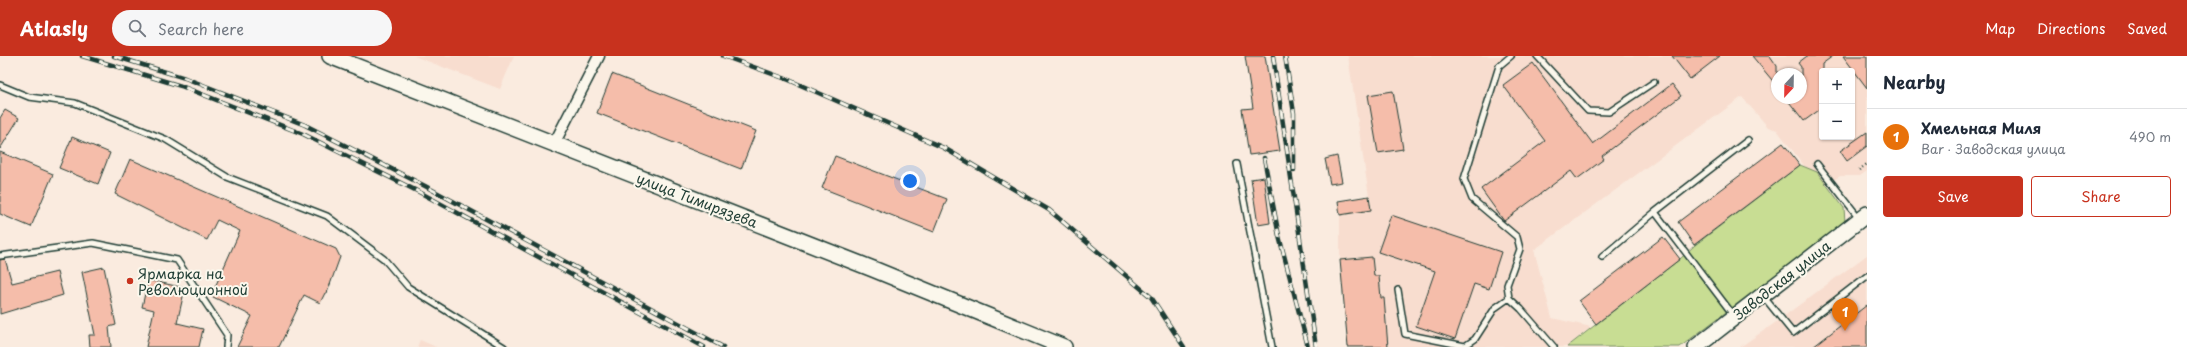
<!DOCTYPE html>
<meta charset="utf-8">
<style>
:root{--surface:#fff;--page:#f6f6f7;--text:#1f2937;--muted:#747a83;--line:#e0e1e3;--accent:#c8321e}
body{margin:0;font-family:"Playpen Sans",sans-serif;background:var(--page);color:var(--text)}
.controls{position:absolute;right:12px;top:12px;display:grid;overflow:hidden;border-radius:4px;box-shadow:0 1px 3px #0004}
.controls button{width:36px;height:36px;display:grid;place-items:center;padding:0;border:0;border-bottom:1px solid var(--line);background:var(--surface);color:var(--text);font:20px sans-serif}
.compass{position:absolute;left:1771px;top:12px;width:36px;height:36px;border-radius:50%;background:var(--surface);box-shadow:0 1px 3px #0004;rotate:202deg}
.you{position:absolute;left:910px;top:125px;width:14px;height:14px;margin:-10px;border:3px solid #fff;border-radius:50%;background:#1a73e8;box-shadow:0 0 0 6px #1a73e833}
.badge{display:grid;place-items:center;width:26px;height:26px;border-radius:50%;background:var(--accent);color:#fff;font-size:13px;font-weight:700}
.pin{position:absolute;translate:-50% -33px;filter:drop-shadow(0 1px 2px #0008)}
.pin::after{content:'';position:absolute;top:21px;width:14px;height:12px;background:inherit;clip-path:polygon(0 0,100% 0,50% 100%)}
.list{margin:0;padding:0;list-style:none}
h2{display:flex;justify-content:space-between;align-items:center;height:52px;margin:0;padding:0 16px;font-size:17px}
h2 small{font-size:13px;font-weight:400;color:var(--muted)}
.list li{display:grid;grid-template-columns:26px 1fr auto;gap:12px;align-items:center;box-sizing:border-box;height:56px;padding:0 16px;border-top:1px solid var(--line)}
.list b{display:block;font-size:15px;white-space:nowrap}
.list p{margin:0;font-size:13px;white-space:nowrap;color:var(--muted)}
.list em{font-size:13px;font-style:normal;color:var(--muted)}
.actions{display:flex;gap:8px;padding:12px 16px}
.actions a{flex:1;padding:9px 0;border:1px solid var(--accent);border-radius:4px;text-align:center;font-size:14px;color:var(--accent)}
.actions .main{background:var(--accent);color:#fff}
.icon{flex:none;width:22px;height:22px;fill:none;stroke:currentColor;stroke-width:2;stroke-linecap:round;stroke-linejoin:round}
.map{position:relative;flex:none;width:1867px;height:291px;overflow:hidden}
header{display:flex;align-items:center;gap:24px;box-sizing:border-box;height:56px;padding:0 20px;background:var(--accent);color:#fff}
header strong{font-size:19px}
nav{display:flex;gap:22px;margin-inline-start:auto;font-size:14px}
.search{width:280px;height:36px;background:var(--page);display:flex;align-items:center;gap:10px;box-sizing:border-box;padding:0 14px;border-radius:22px;color:var(--muted);font-size:15px}
main{display:flex}
aside{flex:1;background:var(--surface)}
.map>svg:first-child{display:block}
</style>
<header>
<strong>Atlasly</strong>
<div class="search"><svg class="icon" aria-label="search" viewBox="0 0 24 24"><circle cx="10" cy="10" r="6"/><path d="M15 15l6 6"/></svg>Search here</div>
<nav><a>Map</a><a>Directions</a><a>Saved</a></nav>
</header>
<main>
<div class="map">
<svg width="1867" height="291" viewBox="0 0 1867 291">
<rect width="100%" height="100%" fill="#faebdf"/>
<filter id="ink" filterUnits="userSpaceOnUse"><feTurbulence type="fractalNoise" baseFrequency=".025" numOctaves="2"/><feDisplacementMap in="SourceGraphic" scale="8" xChannelSelector="R" yChannelSelector="G"/><feConvolveMatrix kernelMatrix="1 2 1 2 8 2 1 2 1" color-interpolation-filters="sRGB"/></filter>
<g filter="url(#ink)">
<!-- built -->
<path fill="#f8ddcf" fill-rule="evenodd" d="M414,0H514L500,33Z
M1348,0H1867V115L1860,120H1840L1821,132L1777,74L1768,71L1742,41L1534,194L1552,262L1591,271L1567,291H1348L1340,204V159L1371,154ZM1822,15H1852V81H1822ZM1777,18H1801V42H1777Z
M1867,199V291H1740L1772,269Z
M420,284L436,291H417Z"/>
<!-- green -->
<path fill="#c8dd93" stroke="#748d64" d="M1800,109L1817,116L1844,152L1845,166L1680,291H1567L1680,203L1695,189Z"/>
<!-- building -->
<path fill="#f5bdaa" stroke="#1f3d34" d="M1245,0H1265L1280,95L1249,99L1242,53L1253,52Z
M1672,0H1720L1690,23Z
M1752,0H1770L1777,10V30Z
M1807,0H1833L1822,8V52L1804,65L1786,42H1801V11L1798,7Z
M1843,0H1867V32Z
M1533,7L1593,88L1672,28L1681,40L1602,100L1604,103L1577,123L1571,115L1504,165L1481,133L1545,85L1503,29Z
M612,18L756,75L741,113L597,57Z
M1393,35L1403,93L1378,97L1368,39Z
M5,54L19,62L0,93V62Z
M1867,76V90L1847,105L1840,95Z
M72,81L110,97L98,128L59,112Z
M1783,87L1800,109L1694,189L1678,166Z
M0,96L53,118L31,171L0,158Z
M835,100L947,143L934,176L822,132Z
M1337,100L1342,126L1330,128L1325,103Z
M130,103L336,193L340,201L327,237H325L320,247L304,239L279,291H237L252,260L211,240L240,175L217,164L207,184L115,138Z
M1264,121L1270,167L1258,169L1251,123Z
M1369,140L1371,154L1340,159L1338,145Z
M1391,159L1501,196L1489,233L1474,228L1455,283L1416,270L1435,215L1378,196Z
M1663,181L1680,203L1596,268L1579,245Z
M1372,201L1374,220H1379L1381,242H1384L1388,291H1348L1340,204Z
M5,203L12,227L57,216L63,239L0,258V204Z
M104,211L116,269L109,271L111,291H90L89,279H95L82,216Z
M148,224L185,232L177,267L203,273L199,291H146L154,254L142,251Z
M1867,249V291H1813Z"/>
<g fill="none" stroke-linecap="round" stroke-linejoin="round">
<!-- service casing -->
<g stroke="#1f3d34" stroke-width="8">
<path id="service" d="M1511,0L1499,10L1464,123L1472,143L1517,181L1520,193L1507,229L1509,242L1521,253L1554,291
M1537,0L1588,55L1609,56L1654,26
M0,29L29,41L75,47L165,83L227,121L327,160L384,203L408,231L504,291
M1237,108L1272,291
M1817,108L1860,163
M1655,156L1748,84
M0,200L93,187L177,204L227,279L226,291
M1602,201L1655,156L1734,260
M1398,234L1405,278L1465,290L1475,283L1495,252L1509,242
M1763,240L1793,277L1867,220"/>
</g>
<!-- minor casing -->
<g stroke="#1f3d34" stroke-width="13">
<path id="minor" d="M554,88L599,0"/>
</g>
<!-- secondary casing -->
<g stroke="#1f3d34" stroke-width="18">
<path id="secondary" d="M330,0L873,213L1064,291
M1696,291L1867,158"/>
</g>
<!-- path -->
<path stroke="#1f3d34" stroke-width="2.5" stroke-dasharray="1 3" stroke-linecap="butt" d="M1859,114L1867,108"/>
<!-- service -->
<use href="#service" stroke="#fbf7ec" stroke-width="5"/>
<!-- minor -->
<use href="#minor" stroke="#fbf7ec" stroke-width="10"/>
<!-- secondary -->
<use href="#secondary" stroke="#fbf7ec" stroke-width="15"/>
<!-- rail casing -->
<g stroke="#1f3d34" stroke-width="4.5">
<path id="rail" d="M82,0L181,30L303,78L421,137L704,291
M114,0L185,22L305,69L425,130L723,291
M723,0L789,24L944,92L1049,154L1151,241L1184,291
M1273,0L1316,291
M1285,0L1294,57V114
M1264,102L1279,180L1308,291"/>
</g>
<!-- rail -->
<use href="#rail" stroke="#fbf7ec" stroke-width="3" stroke-dasharray="9" stroke-linecap="butt"/>
</g>
</g>
<!-- markers -->
<circle fill="#c8321e" stroke="#fbf7ec" stroke-width="1.5" cx="130" cy="225" r="4"/>
<g text-anchor="middle" dominant-baseline="central" stroke-width="4" stroke-linejoin="round" paint-order="stroke">
<!-- street labels -->
<g font-size="14" fill="#1f3d34" stroke="#fbf7ec">
<text transform="translate(697 144) rotate(21)">улица Тимирязева</text>
<text transform="translate(1782 224) rotate(-38)">Заводская улица</text>
</g>
<!-- poi labels -->
<g font-size="14" fill="#1f3d34" stroke="#fbf7ec" text-anchor="start">
<text x="138" y="217">Ярмарка на<tspan x="138" dy="16">Революционной</tspan></text>
</g>
</g>
</svg>
<div class="controls">
<button>+</button>
<button>−</button>
</div>
<svg class="compass" viewBox="-18 -18 36 36"><path d="M0-13l5 13h-10z" fill="#e53935"/><path d="M0 13l5-13h-10z" fill="#747a83"/></svg>
<div class="you"></div>
<div class="pin badge" style="left:1845px;top:275px;background:#e8710a">1</div>
</div>
<aside>
<h2>Nearby<small></small></h2>
<ul class="list">
<li><span class="badge" style="background:#e8710a">1</span><div><b>Хмельная Миля</b><p>Bar · Заводская улица</p></div><em>490 m</em></li>
</ul>
<div class="actions"><a class="main">Save</a><a>Share</a></div>
</aside>
</main>
